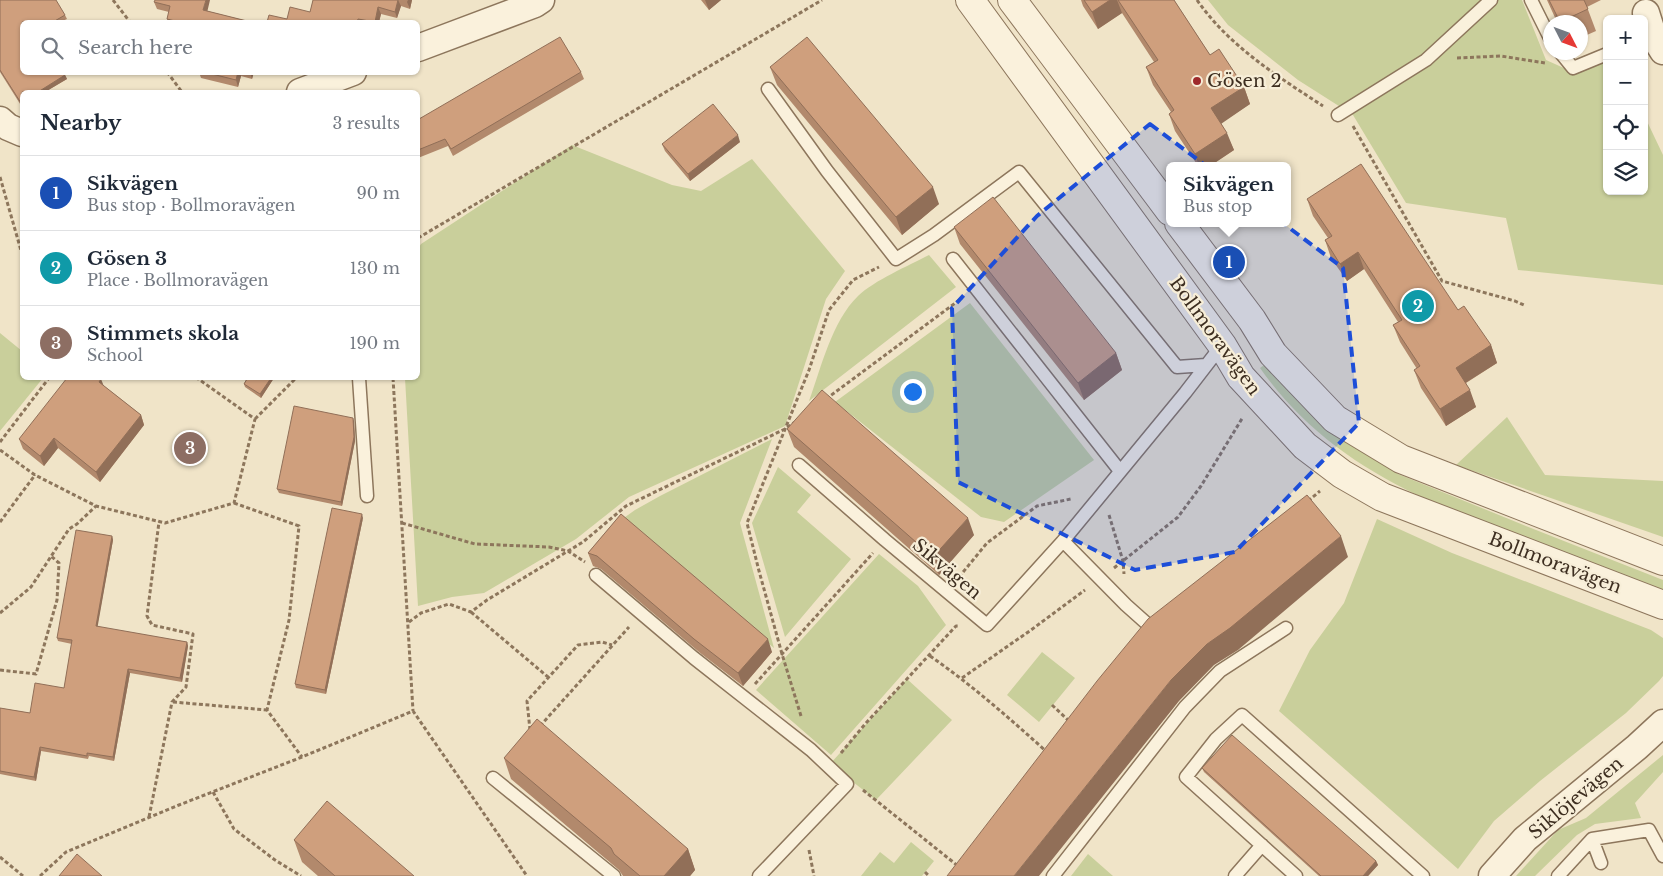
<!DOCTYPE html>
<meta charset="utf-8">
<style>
:root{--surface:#fff;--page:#f2f2f3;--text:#1f2937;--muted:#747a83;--line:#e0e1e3;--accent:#9e2a2b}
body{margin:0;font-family:"Libre Baskerville",serif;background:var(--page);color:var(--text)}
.controls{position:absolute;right:15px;top:15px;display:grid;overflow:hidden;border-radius:8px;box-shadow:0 1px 4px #0004}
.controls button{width:45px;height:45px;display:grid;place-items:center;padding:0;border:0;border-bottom:1px solid var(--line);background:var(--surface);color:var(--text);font:25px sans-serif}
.compass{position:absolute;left:1543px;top:15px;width:45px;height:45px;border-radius:50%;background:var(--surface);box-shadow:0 1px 4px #0004;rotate:132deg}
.you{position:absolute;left:912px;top:391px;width:18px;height:18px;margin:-12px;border:4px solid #fff;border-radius:50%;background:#1a73e8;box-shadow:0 0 0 8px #1a73e833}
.badge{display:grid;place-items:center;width:32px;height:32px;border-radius:50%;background:var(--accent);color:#fff;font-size:16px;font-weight:700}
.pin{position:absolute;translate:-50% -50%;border:2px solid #fff;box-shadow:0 1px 5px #0006}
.popup{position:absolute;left:1166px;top:162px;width:125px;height:65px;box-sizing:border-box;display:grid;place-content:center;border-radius:8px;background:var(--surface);filter:drop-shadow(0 1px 4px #0005);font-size:16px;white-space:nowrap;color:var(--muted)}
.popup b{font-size:19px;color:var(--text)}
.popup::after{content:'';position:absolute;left:50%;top:100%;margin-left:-10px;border:10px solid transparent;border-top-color:var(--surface)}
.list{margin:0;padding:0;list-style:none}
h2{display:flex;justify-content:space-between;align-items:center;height:65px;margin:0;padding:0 20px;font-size:21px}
h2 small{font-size:16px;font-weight:400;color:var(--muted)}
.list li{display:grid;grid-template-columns:32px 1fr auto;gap:15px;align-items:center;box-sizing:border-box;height:75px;padding:0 20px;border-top:1px solid var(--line)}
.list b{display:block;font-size:19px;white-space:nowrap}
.list p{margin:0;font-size:16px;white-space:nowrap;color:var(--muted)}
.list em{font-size:16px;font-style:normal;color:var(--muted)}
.icon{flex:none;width:28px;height:28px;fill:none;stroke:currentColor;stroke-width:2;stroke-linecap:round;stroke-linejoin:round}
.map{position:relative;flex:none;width:1663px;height:876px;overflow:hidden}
.search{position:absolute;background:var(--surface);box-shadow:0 1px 4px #0004;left:20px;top:20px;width:400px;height:55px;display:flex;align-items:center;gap:12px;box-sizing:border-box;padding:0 18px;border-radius:8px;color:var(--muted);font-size:19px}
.panel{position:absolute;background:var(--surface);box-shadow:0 1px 4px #0004;left:20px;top:90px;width:400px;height:290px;border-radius:8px}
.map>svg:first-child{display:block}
</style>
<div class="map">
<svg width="1663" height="876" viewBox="0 0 1663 876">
<rect width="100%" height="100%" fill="#f0e4c8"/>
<!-- green -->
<path fill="#c9cf9b" d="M1208,0H1522L1546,60L1575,73L1607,59V191H1644V115L1663,155V285L1518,270L1506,218L1406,203L1353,115L1298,80L1228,25Z
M572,145L672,185L701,191L752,159L845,271L826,299L785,426L629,497L576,539L484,593L452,597L418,606L405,378H418V249L421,244Z
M929,255L956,287L809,401C821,368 832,321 858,296C875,280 908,266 929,255Z
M970,303L1094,460L1004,522L981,517L835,402Z
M0,333L22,351V378H43L0,431Z
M1267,363L1327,426L1398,474L1536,530L1663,580V591L1417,495C1353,464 1301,426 1260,368Z
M1507,417L1545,475L1663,481V537L1456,465Z
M772,439L740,523L774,648L621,520L635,510L660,496Z
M778,467L811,495L797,512L851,559L785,637L752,523Z
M1377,519L1452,553L1651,630L1663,638V676L1659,681L1626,713L1540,781L1494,821L1458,869L1279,711L1310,650L1344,603Z
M879,554L918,586L946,625L831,755L756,690Z
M1042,652L1075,678L1039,722L1007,695Z
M907,679L952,720L876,800L830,764Z
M1663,755V772L1635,803L1641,818L1595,824L1577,835L1535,876H1516L1558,830L1586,818Z
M911,842L934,861L922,876H861L880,852L894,863Z
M1088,854L1113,876H1071Z"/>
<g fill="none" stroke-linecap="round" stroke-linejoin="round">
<!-- service casing -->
<g stroke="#8d765c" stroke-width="15">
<path id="service" d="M1531,0L1550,38
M1560,52L1573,68L1607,54
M768,89L827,171L896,259L934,235L1019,172L1177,367L1206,365
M1338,115L1426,60L1491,0
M953,259L1120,471
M359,378L367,496
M799,465L885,540L987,625L1063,541L1185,393L1222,345
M1063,541L1126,605L1154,630
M596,575L694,658L811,750L847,784L759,876
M493,778L614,876
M1592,839L1601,863
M1053,876L1185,707L1220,671L1286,628
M1235,876L1262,845
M1296,876L1186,777L1216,739L1242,715L1423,876
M1558,876L1592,839L1649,830L1663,856"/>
</g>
<!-- minor casing -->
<g stroke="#8d765c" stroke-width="29">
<path id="minor" d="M1646,13L1653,35L1663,51
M418,48L535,4L541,0
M300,92L353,72
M0,120L8,127L22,133
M1492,876L1525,839L1637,747L1663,723"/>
</g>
<!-- tertiary casing -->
<g stroke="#8d765c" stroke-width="30">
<path id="tertiary" d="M970,0L1222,345L1241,377L1305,446L1342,474L1382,497L1663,605
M1012,0L1170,211
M1179,223L1252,320L1273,354L1335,419L1401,459L1663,561"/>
</g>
<!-- path -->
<path stroke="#8d765c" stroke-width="3" stroke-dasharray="4 2.5" stroke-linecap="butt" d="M113,0L130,22
M1197,0C1229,46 1277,76 1323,106
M1457,58L1501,56L1545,63
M167,72L182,92
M1353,126L1442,281L1515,301L1526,306
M0,177L22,254
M418,238L822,0
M393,378L413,711
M826,399L962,298
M255,419L296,378
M0,442L49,378
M0,450L35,475L96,506L165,523L234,503L255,419L197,378
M1308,501L1320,491
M234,503L299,526L289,620L267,710L302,757
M1109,515L1123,561L1124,574
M0,522L35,475
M402,523L475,544L549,547L568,551L585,562
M1114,568L1178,517L1201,486L1243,417
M959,577L987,543L1037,506L1071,499
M471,612L548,677
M0,613L31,587L69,529L77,524L96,506
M409,622L421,613L449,604L471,612L487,600L583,542L626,506L785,429L795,422
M930,656C972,685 1009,718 1047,752
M0,670L36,674L57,600L59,563L51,556
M962,678L1031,630L1085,590
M755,684L873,553
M173,702L267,710
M1052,705L1070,722
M801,716L782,654L759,571L747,523L809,370L829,310L853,280L879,267
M540,726L629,627
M530,730L527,701L578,645L602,642L612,645
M841,753L866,723L956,626H959
M863,790L958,866
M213,792L234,829L275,860L301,876
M149,817L172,702L186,687L193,634L152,625L147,616L159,522
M809,850L814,876
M0,857L23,876
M925,872L929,876
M40,876L66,852L179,805L302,757L413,711L527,876"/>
<!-- service -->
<use href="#service" stroke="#faf1dc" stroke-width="12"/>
<!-- minor -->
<use href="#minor" stroke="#faf1dc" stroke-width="26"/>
<!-- tertiary -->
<use href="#tertiary" stroke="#faf1dc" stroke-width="28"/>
</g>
<!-- wall -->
<path fill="#b2896c" d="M0,0L65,15L67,19L60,22H22L65,75L67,79L45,92H22V107L0,72Z
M313,0H412L410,9L401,6L397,18L381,14L379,22H267L287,19L310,12Z
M701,0H721L709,10Z
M1081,0H1174L1210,55L1244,87L1250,104L1221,123L1234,150L1210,166H1198L1175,131L1169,114L1171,112L1153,85L1146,67L1154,62L1122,13L1098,29L1083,6Z
M1547,0H1601L1587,7L1596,31L1580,38V22H1557Z
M154,2L207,11L251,22H168L167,19L169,12L157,9Z
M770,67L939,204L902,235L777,85Z
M199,72H254L252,79L241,76L238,87L201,78Z
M581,72L584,79L453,156L448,146L418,158V115L419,119Z
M740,142L690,181L665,151L662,144Z
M1307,199L1458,310L1491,345L1497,363L1466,383L1476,407L1446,426L1421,388L1414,370L1417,369L1400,342L1393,325L1398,322L1364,269L1347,281L1331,258L1325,240L1328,238L1313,216Z
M954,227L1116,353L1122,370L1084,400L960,244Z
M242,378H274L261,398L245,387L244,384L246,380Z
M104,386L141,415L144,425L100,482L58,448L44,466L23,449L19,439Z
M354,421L355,441L342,506L279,493L277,489Z
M787,429L974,535L939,575L794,447Z
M621,514L772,652L743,686L699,652L601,569L593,566L588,553Z
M363,518L326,694L296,688L295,684Z
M112,536L113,540L97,627L187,642L188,646L182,682L130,673L114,761L89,756L88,759L41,751L36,781L0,774V708L30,713L64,688L72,644L58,641L57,638Z
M504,758L688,849L695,870L690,876H623L619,870L511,779Z
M1202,768L1376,861L1378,865L1368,876H1319L1204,772Z
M294,840L414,876H318L302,862Z"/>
<!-- shaded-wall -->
<path fill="#916f58" d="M206,0H210L206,17L203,10Z
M398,0L401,6L397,18L395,12Z
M408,0H412L410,9L407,2Z
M705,0H721L709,10Z
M1110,0H1117L1122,13L1098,29L1092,12Z
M378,7L381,14L379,22H375Z
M238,72H240L241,76L238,87L236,80Z
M250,72H254L252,79Z
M65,75L67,79L45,92H38Z
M1244,87L1250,104L1218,126L1211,108Z
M1227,133L1234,150L1210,166H1199L1195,154Z
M738,135L740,142L690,181L688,174Z
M933,187L939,204L902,235L896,217Z
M1358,252L1364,269L1347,281L1340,264Z
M1491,345L1497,363L1462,385L1456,368Z
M1116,353L1122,370L1084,400L1078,383Z
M271,378H274L261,398L260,394Z
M101,379L105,389L99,382Z
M1470,390L1476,407L1446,426L1440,409Z
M141,415L144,425L100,482L96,472Z
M353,418L354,421L355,441L342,506L341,502Z
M54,438L58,448L44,466L40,456Z
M362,514L363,518L326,694L325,690Z
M968,518L974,535L939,575L933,557Z
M112,536L113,540L97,630L96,626Z
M1341,536L1348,557L1238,650L1214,665L1179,701L1039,876H1014L1171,680L1207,644Z
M768,639L772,652L743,686L738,673Z
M187,642L188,646L182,682L180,678Z
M128,669L130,673L114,761L113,757Z
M40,747L41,751L36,781L34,777Z
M688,849L695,870L690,876H664Z
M1376,861L1378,865L1368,876H1363Z"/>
<!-- building -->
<path fill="#cf9f7d" stroke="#916f58" d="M0,0H56L65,15L53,22H22V72H64L65,75L38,92H22V102L21,103L0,70Z
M155,0H206L203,10L251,22H179L167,19L170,6L154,2Z
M313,0H398L395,12L378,7L375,22L358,19L357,22H267L269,15L287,19L290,7L310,12Z
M1084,0H1110L1092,12Z
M1118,0H1174L1210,55L1219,49L1244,87L1211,108L1227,133L1195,154L1169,114L1174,110L1146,67L1158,60Z
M1549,0H1584L1588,9L1560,22Z
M560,37L581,72L451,149L445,139L418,150V115L419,119Z
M807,37L933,187L896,217L770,67Z
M204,72H238L236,80Z
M713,104L738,135L688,174L662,144Z
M1361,164L1458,310L1464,306L1491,345L1456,368L1470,390L1440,409L1414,370L1420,366L1393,325L1402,320L1358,252L1340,264L1325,240L1332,236L1307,199Z
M993,197L1116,353L1078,383L954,227Z
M67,378H100L101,379L99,382L141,415L96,472L54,438L40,456L19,439Z
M246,378H271L260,394L244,384L247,379Z
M822,390L968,518L933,557L787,429Z
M294,406L353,418L354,437L341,502L277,489Z
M1307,495L1341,536L1230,628L1207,644L1171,680L1014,876H947L1097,681L1148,619Z
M332,508L362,514L325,690L295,684Z
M621,514L768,639L738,673L694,639L597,556L588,553Z
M76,530L112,536L96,626L187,642L180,678L128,669L113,757L87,753V756L40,747L34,777L0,771V708L30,713L35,683L64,688L72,640L57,638Z
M537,719L688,849L664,876H640L614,854L611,848L504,758Z
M1232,735L1376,861L1363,876H1321L1202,768Z
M327,801L414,876H335L294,840Z
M77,854L102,876H59Z"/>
<!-- marked area -->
<path fill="#1d4ed8" fill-opacity="0.2" stroke="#1d4ed8" stroke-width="4" stroke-dasharray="10 6" stroke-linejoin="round" d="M1150,124L1343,268L1359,423L1235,552L1135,570L958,482L952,308L1037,216Z"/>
<!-- markers -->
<circle fill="#9e2a2b" stroke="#f7eed8" stroke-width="2" cx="1197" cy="81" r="5"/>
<g text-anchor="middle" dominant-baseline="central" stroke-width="4.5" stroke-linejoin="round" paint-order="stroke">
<!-- poi labels -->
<g font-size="18" fill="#3d2e20" stroke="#f7eed8" text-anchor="start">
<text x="1207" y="81">Gösen 2</text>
</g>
<!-- street labels -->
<g font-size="18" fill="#3d2e20" stroke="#f7eed8">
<text transform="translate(1215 336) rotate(54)">Bollmoravägen</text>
<text transform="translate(1555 563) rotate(21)">Bollmoravägen</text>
<text transform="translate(947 569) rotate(40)">Sikvägen</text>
<text transform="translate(1576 798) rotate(-40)">Siklöjevägen</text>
</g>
</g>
</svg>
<div class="controls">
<button>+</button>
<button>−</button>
<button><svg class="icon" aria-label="locate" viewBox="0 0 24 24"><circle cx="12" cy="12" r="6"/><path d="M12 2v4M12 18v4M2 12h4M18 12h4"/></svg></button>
<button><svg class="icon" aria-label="layers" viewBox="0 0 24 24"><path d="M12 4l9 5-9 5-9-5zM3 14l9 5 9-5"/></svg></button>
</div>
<svg class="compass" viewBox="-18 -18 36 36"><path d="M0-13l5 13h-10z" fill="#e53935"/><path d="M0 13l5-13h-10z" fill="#747a83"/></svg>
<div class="you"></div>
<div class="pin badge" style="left:1229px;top:262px;background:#1a4fb4">1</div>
<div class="popup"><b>Sikvägen</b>Bus stop</div>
<div class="pin badge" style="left:1418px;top:306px;background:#0f9aa8">2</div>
<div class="pin badge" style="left:190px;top:448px;background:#8d6e63">3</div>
<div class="search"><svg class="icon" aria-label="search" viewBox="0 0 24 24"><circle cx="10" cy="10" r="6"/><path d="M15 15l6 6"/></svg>Search here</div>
<section class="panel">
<h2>Nearby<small>3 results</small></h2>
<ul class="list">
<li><span class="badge" style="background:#1a4fb4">1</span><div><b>Sikvägen</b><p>Bus stop · Bollmoravägen</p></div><em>90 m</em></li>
<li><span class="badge" style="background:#0f9aa8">2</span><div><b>Gösen 3</b><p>Place · Bollmoravägen</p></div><em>130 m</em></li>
<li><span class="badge" style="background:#8d6e63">3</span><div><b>Stimmets skola</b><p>School</p></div><em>190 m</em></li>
</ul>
</section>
</div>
